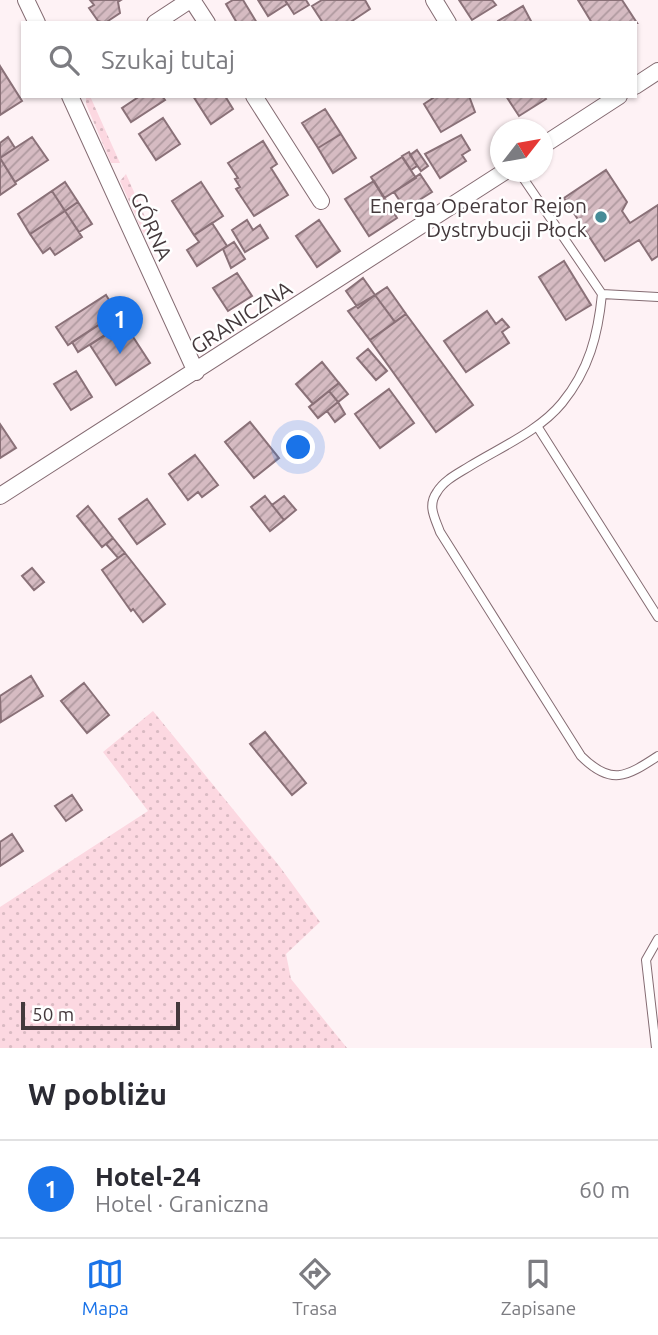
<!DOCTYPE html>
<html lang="pl">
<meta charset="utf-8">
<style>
:root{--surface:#fff;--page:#f7f7f7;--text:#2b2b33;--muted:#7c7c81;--line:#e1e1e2;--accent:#1a73e8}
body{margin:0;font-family:Ubuntu,sans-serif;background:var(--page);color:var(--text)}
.compass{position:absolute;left:490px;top:119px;width:63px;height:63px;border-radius:50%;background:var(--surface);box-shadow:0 2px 5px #0004;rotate:59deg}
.scale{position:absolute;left:21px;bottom:18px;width:159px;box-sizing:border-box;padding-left:7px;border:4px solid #44393c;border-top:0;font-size:19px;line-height:24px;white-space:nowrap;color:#44393c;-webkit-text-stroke:5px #fff;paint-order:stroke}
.you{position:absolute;left:299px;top:448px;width:24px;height:24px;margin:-18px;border:5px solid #fff;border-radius:50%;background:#1a73e8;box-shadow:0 0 0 10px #1a73e833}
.badge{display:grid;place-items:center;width:46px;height:46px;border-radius:50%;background:var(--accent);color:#fff;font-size:23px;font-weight:700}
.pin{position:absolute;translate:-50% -58px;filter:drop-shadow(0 2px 4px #0008)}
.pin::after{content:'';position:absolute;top:37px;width:24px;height:21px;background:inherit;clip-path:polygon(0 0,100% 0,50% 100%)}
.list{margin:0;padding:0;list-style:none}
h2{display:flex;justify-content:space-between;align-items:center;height:91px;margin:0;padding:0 28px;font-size:30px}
h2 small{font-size:23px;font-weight:400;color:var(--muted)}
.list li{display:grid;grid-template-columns:46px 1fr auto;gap:21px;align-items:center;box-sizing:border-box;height:98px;padding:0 28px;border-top:2px solid var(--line)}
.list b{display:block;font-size:26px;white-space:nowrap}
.list p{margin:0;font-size:23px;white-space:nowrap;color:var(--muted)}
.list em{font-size:23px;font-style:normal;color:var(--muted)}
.icon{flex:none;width:38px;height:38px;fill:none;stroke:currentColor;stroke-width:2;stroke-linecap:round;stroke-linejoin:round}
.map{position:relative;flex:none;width:658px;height:1048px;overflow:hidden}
.search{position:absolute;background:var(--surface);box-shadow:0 2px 5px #0004;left:21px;right:21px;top:21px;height:77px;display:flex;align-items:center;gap:18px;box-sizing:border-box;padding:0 24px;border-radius:0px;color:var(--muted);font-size:26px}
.sheet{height:189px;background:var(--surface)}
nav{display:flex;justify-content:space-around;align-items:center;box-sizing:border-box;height:98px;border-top:2px solid var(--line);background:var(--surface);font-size:19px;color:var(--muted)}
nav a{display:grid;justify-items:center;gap:4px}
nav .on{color:var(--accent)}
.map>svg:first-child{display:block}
</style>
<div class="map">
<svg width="658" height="1048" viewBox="0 0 658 1048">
<defs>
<pattern id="grass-dots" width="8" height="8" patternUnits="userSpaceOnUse" patternTransform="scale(1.75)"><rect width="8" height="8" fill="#fcd8e1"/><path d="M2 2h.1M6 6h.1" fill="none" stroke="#d9bac2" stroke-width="1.8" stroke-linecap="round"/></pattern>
<pattern id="building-hatch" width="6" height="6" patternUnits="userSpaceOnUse" patternTransform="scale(1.75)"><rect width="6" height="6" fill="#d6bbc2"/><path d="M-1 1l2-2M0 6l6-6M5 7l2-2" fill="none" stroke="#af999f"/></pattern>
</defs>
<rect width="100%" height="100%" fill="#fef2f5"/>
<!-- grass -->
<path fill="url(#grass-dots)" d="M90,96L120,163H111L86,104V98Z
M126,174L154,237L150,239L145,237L120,181Z
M153,711L280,867L320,922L286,954L291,979L347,1048H0V907L148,811L103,752Z"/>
<!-- building -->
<path fill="url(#building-hatch)" stroke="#8a7178" stroke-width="2" d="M90,0H121L118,2L120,13L105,23L98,21L89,8L94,5Z
M233,0H243L257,23H237L226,4Z
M258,0H285L287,4L268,16Z
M285,0H306L309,5L294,14Z
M322,0H365L370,9L349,23H323L312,6Z
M459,0H492L496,5L472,20Z
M578,0H622L637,23H592Z
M523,6L532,23H499L498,21Z
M0,66L22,101L0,115Z
M140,96H162L165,100L131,122L122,108Z
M193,96H225L233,109L211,124Z
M436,96H469L475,112L441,132L424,104Z
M506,96H544L546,99L519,116Z
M325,109L341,134L318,148L302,123Z
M163,118L180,144L156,160L139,134Z
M341,134L356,158L333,173L318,148Z
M461,135L470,150L462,155L466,161L440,178L425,154Z
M8,137L15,148L0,158V143Z
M32,137L48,160L15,182L0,158Z
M263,141L277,164L271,168L288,195L254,216L236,189L240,187L235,179L238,178L228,163Z
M417,150L428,166L421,171L410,155Z
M409,152L417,166L411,170L402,156Z
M402,157L416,178L384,198L371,177Z
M0,158L16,184L0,195Z
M606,170L627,202L622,211L630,223L658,205V256L652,260L639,240L605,261L564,198Z
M420,174L432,192L405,209L394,192Z
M374,181L397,218L369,236L345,199Z
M65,182L78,202L65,211L52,191Z
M201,182L223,216L194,235L172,201Z
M52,191L65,211L30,234L18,214Z
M78,202L92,224L79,232L65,211Z
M65,211L82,237L55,255L50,248L43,253L30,234Z
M247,220L253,230L260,225L268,238L245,252L232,230Z
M319,220L340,251L317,267L296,236Z
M212,223L227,246L197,266L187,250L199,242L194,235Z
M234,242L245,259L231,268L223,249Z
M564,261L591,305L566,320L539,277Z
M237,273L252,296L228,311L213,288Z
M363,278L375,295L358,308L346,291Z
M387,287L406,314L395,322L375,295Z
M106,295L117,313L68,345L56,327Z
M375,295L395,322L370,340L348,311Z
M129,305L136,315L78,352L72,342Z
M487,311L496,324L502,319L509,327L502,332L509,343L466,372L444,341Z
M406,314L473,405L436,432L370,340Z
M124,323L150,363L116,385L90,345Z
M368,349L387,371L376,380L357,358Z
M322,362L339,383L313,404L296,384Z
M76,371L92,397L71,410L54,384Z
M339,383L348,394L338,402L329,391Z
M389,389L414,423L380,448L355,414Z
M329,391L338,402L318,418L309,407Z
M338,402L345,414L335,422L327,411Z
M250,422L279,458L254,478L225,442Z
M0,424L16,448L0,458Z
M195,455L218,485L202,497L198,492L188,500L169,474Z
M265,496L284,520L270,531L251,507Z
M284,496L296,510L284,520L272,505Z
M147,499L165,524L137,544L119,519Z
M88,506L113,538L102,547L77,516Z
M113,538L125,553L118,558L106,544Z
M125,553L165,604L143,622L133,609L131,611L102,570Z
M32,568L44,582L34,590L22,576Z
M31,676L43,696L1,722L0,696Z
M84,683L109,715L87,733L61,701Z
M265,732L306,783L292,795L250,744Z
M72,795L82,810L66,821L55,806Z
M12,834L23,851L0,866V842Z"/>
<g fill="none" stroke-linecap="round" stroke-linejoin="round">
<!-- lane casing -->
<g stroke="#846b72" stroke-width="10">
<path id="lane" d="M519,172L602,294L658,297
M602,294C598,335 589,370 562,403C539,431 501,447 470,466C459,473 444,480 437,492C427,506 435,518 440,532L581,756C611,786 626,777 658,756
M537,426L658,617
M656,1048L646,960L658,939"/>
</g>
<!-- street casing -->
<g stroke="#846b72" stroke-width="18">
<path id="street" d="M26,0L37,23
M192,0L207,23
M434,0L448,23
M155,23L190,0
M635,86L658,71
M70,96L196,372
M254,96L321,201
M542,146L619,96
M0,496L504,172"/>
</g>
<!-- lane -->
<use href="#lane" stroke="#fff" stroke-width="8"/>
<!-- street -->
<use href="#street" stroke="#fff" stroke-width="16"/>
</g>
<!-- markers -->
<circle fill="#468b97" stroke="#fff" stroke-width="2.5" cx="601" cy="217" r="7"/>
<g text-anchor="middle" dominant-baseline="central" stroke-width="5" stroke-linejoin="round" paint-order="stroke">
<!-- poi labels -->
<g font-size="21" fill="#44393c" stroke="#fff" text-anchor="end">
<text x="587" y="205">Energa Operator Rejon<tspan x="587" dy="24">Dystrybucji Płock</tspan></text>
</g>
<!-- street labels -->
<g font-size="21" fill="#44393c" stroke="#fff">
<text transform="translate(152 226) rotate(66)">GÓRNA</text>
<text transform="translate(241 317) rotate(-33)">GRANICZNA</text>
</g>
</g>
</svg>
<svg class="compass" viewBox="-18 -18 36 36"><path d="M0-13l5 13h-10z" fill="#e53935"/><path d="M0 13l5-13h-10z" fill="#7c7c81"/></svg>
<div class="scale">50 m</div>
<div class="you"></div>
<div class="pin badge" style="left:120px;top:354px">1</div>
<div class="search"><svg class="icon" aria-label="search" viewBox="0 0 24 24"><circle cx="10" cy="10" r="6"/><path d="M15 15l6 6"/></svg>Szukaj tutaj</div>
</div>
<section class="sheet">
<h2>W pobliżu<small></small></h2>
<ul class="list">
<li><span class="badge">1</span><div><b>Hotel-24</b><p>Hotel · Graniczna</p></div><em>60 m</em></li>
</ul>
</section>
<nav>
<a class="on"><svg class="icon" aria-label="map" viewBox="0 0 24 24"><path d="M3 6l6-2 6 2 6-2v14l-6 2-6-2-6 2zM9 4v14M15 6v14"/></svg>Mapa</a>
<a><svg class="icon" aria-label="directions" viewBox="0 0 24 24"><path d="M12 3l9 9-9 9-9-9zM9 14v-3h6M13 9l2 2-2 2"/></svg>Trasa</a>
<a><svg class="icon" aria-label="saved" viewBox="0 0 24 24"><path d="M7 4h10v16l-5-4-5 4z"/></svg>Zapisane</a>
</nav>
